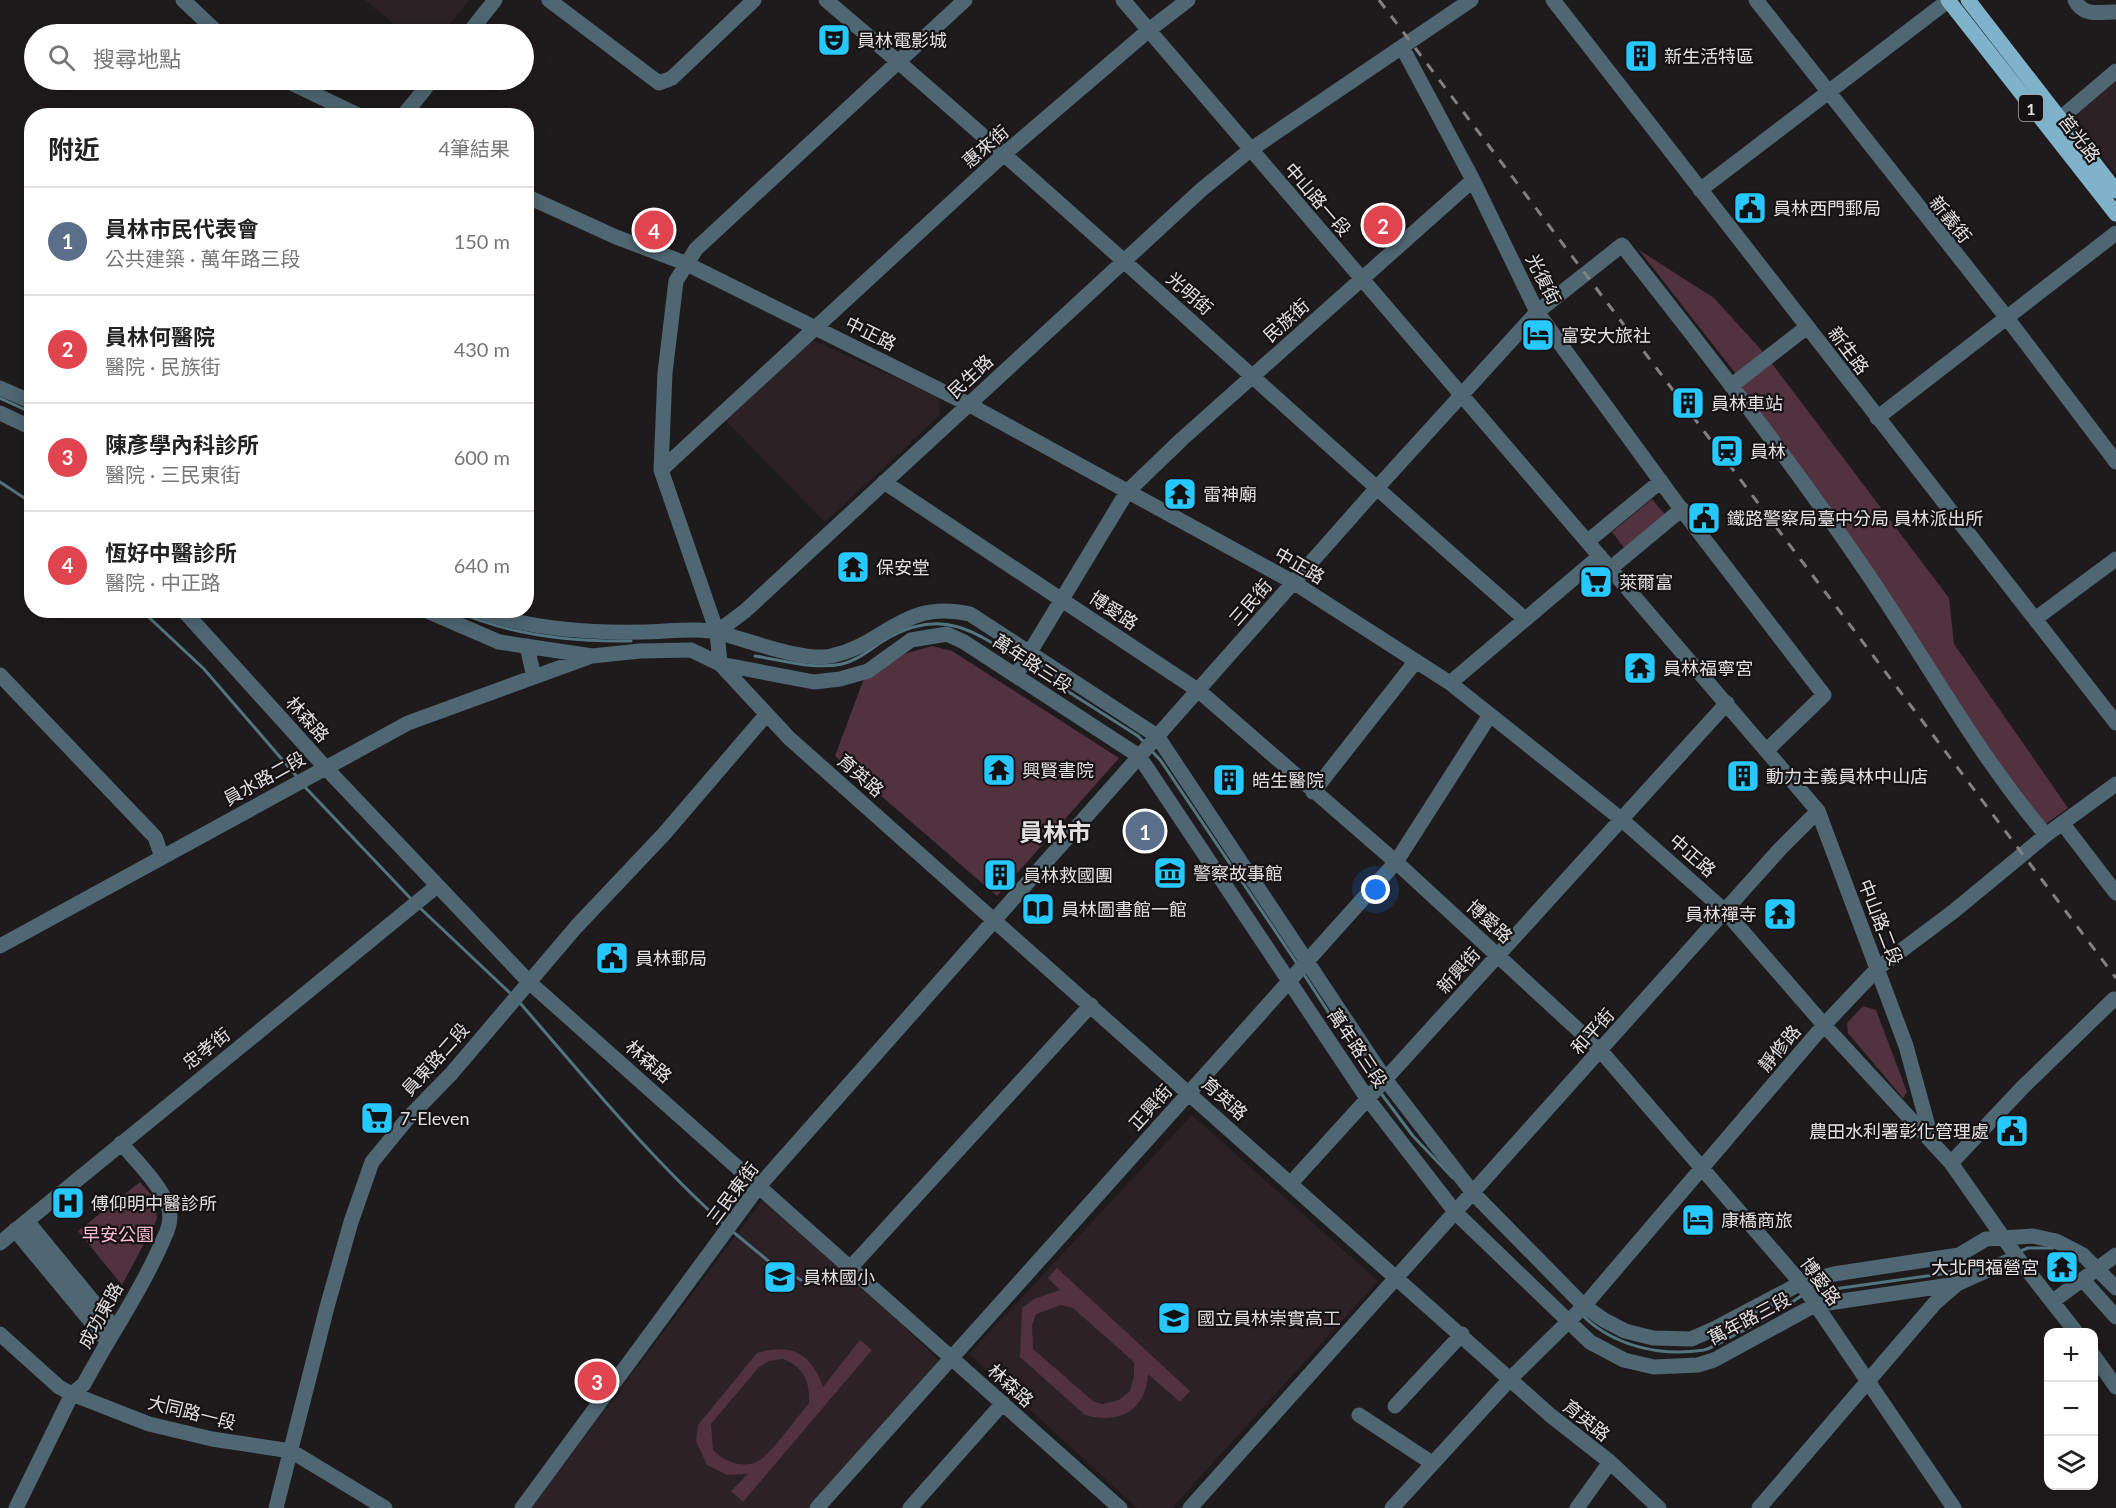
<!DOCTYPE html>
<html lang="zh-TW">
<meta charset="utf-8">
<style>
:root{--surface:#fff;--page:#f2f2f2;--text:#222;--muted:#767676;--line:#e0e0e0;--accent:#2563eb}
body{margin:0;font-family:Lato,"Noto Sans TC",sans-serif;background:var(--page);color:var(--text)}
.controls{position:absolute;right:18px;bottom:18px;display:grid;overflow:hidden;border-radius:12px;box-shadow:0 3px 15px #0003}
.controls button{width:54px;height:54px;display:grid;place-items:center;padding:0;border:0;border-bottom:2px solid var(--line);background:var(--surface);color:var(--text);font:30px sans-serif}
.you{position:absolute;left:1376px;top:890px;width:21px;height:21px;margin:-15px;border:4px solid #fff;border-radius:50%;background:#1a73e8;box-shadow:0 0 0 9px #1a73e833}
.badge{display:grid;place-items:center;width:39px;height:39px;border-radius:50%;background:var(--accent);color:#fff;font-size:20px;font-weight:700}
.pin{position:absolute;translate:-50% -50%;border:3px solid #fff;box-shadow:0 2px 6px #0006}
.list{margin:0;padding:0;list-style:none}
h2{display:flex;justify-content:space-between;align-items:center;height:78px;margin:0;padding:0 24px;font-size:26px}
h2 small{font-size:20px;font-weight:400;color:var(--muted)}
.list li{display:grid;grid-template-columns:39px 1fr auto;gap:18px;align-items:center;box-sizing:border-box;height:108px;padding:0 24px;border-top:2px solid var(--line)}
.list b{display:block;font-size:22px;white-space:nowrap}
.list p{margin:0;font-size:20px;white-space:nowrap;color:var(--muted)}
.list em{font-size:20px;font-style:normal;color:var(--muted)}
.icon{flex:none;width:33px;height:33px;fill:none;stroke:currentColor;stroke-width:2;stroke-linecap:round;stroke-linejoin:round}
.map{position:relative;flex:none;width:2116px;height:1508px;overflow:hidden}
.search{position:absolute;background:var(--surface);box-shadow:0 3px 15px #0003;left:24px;top:24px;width:510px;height:66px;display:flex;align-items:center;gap:15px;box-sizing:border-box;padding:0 21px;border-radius:33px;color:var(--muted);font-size:22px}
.panel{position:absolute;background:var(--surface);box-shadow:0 3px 15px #0003;left:24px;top:108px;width:510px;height:510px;border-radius:24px}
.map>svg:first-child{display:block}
</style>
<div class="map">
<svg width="2116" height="1508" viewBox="0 0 2116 1508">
<rect width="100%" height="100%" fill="#1f1b1d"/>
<!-- built -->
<path fill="#2c2226" d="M365,0H469L442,34H406Z
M2116,77V174L2069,115Z
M1380,203L1401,231L1386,244L1365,219Z
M811,339L939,398L940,415L825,522L724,419Z
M1192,1115L1378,1281L1172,1508H1137L969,1354Z
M768,1193L940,1362L809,1508H531Z"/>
<!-- green -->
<path fill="#51323e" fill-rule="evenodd" d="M1639,250L1714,298L1764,353L1736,374Z
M1770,361L1949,598L1954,644L2068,808L2043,826L1741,389L1743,381Z
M1652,499L1667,517L1626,550L1612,532Z
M932,646L952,651L1119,758L997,896L835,756L863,681L901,655Z
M1863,1006L1876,1010L1907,1092L1903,1098L1848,1033L1847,1023Z
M140,1182L155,1199L157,1219L122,1285L78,1231Z
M1057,1268L1190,1391L1180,1402L1148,1374C1146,1410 1120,1425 1085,1415L1020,1357L1022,1308L1034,1299L1060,1290L1048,1278ZM1061,1305L1073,1308L1134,1362V1376L1130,1391L1119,1400L1103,1404L1094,1402L1033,1349L1032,1325L1036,1314Z
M860,1340L872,1350L743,1502L731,1491L748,1474L727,1475L707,1465L696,1441L698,1425L757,1353C792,1343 811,1353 823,1387ZM783,1359C804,1367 810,1382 809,1403C797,1417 774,1450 760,1460C744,1470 725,1462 713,1450L711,1424L759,1367L769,1361Z"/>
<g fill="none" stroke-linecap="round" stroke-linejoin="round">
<!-- stream -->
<path stroke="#527582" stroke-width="3" d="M0,398L32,413
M0,482L32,503
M141,610L204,669L299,779
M454,610C508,635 572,642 631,641
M755,656C782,660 814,670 842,664C860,660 873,646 890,637C943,608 975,631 1020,661
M1028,666L1138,736L1145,743
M1151,750L1161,761L1298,965
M304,786L413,901
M420,908L511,994
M1303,973L1375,1084
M520,1003C586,1079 650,1158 725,1225
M1380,1092L1413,1136L1453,1178
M732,1231L772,1264L801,1280
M2018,1252L2028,1248H2053
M1813,1292L1941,1274L1987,1262
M1581,1314C1613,1346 1660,1357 1704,1350C1712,1348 1721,1342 1729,1338C1755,1325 1780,1311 1804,1294"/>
<!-- minor -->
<path stroke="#4e6772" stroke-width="15" d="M183,0L219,34
M549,0L659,83L672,78L754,0
M826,0C1063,201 1290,414 1525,619
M965,0L696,249L676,281L665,373L661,470L717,632L720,664L789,738L1550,1415L1610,1462L1659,1508
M1123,0L1818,811L1906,1046L1931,1137
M1553,0L2116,723
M1756,0L2007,318L2116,462
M2075,0C2083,17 2100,12 2116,12
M468,34L495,0
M1402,47L1473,180L1537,312L1678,505L1824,695L1767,750
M285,80L360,116
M403,116L432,80
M2050,127L2116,71
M1700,190L1949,0
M526,196L616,237L685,263L968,404L1293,582L1450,683L1621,819L1725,911L1824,1025L1951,1163L2017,1257L2076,1332
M1731,386L1807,327
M0,388L32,402
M0,413L32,428
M1877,418L2116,233
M661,470L1003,155L1149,30L1188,0
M884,482L1199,691L1396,862L1600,1050L1801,1283L1954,1508
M1588,541L1661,481
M1611,568L1682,509
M183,610L325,767L529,982L1120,1508
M425,610L499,642L592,656L640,651L691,650L720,664L814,682L840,679L868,671L911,640L947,634L964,642L1139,756L1367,1098L1456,1213L1590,1342L1624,1360L1654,1367L1698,1365L1714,1360L1815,1305L1957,1284L2017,1257
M476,610C528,629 588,633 643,632C665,632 699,627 720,633C748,640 803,662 831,656C887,644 902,599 970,614L1157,736L1385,1079L1473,1193L1584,1306L1604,1320L1625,1331L1653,1338L1691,1339L1714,1329L1801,1283L1834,1274L1959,1255L1986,1239L2033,1236L2056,1241L2083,1255L2116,1288
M2035,619L2116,559
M717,632L745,611L1201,190L1250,150L1471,0
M527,646L534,677
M0,675L155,837L162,857
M1016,675L1127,492L1182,439L1473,180
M1450,683L1600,556
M1313,792L1416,661
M2063,824L2116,893
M0,946L408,723L589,657
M1951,1163L2023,1087L2114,999L2116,1001
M1291,1183L1727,703
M27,1221L114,1327
M15,1230L107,1341
M0,1243L437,886
M851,1267L1091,1005
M2083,1280L2116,1317
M2053,1301L2116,1255
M0,1334L59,1387L72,1394L149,1424L212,1439L291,1451L385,1508
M2094,1356L2116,1387
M1395,1406L1462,1334
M1359,1415L1432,1463
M16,1508L72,1394L84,1384C110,1335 143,1288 164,1238C169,1228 172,1216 168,1206C159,1183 137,1162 121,1143
M276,1508L327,1307L351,1222L372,1162L408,1118L451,1074L576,927L664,834L766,715
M522,1508L759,1186L1376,489L1537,312L1622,245C1707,353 1792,462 1869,576C1928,663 1978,755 2046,835
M817,1508L1396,862L1490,715
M910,1508L1003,1403
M1190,1508L1780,849L1818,811
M1392,1508L1511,1378L1584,1306L1824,1025L1878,968L1954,911L2046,835L2116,784
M1577,1508L1610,1462
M1759,1508L1935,1303L1957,1284"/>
<!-- major -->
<path stroke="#7eb3cb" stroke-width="15" d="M1948,0L2116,214
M1968,0L2116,191"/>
<!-- rail -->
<path stroke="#838081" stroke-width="3" stroke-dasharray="10 10" stroke-linecap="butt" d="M1379,0L2116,978"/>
</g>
<!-- icons -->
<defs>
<g id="theatre-square" transform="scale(1.725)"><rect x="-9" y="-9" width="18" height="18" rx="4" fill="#27c8ff" stroke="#161214"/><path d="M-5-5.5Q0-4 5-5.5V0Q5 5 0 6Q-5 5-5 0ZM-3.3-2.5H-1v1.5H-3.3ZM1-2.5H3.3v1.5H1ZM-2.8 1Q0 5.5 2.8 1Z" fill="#111"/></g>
<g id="building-square" transform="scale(1.725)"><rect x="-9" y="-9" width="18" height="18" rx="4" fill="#27c8ff" stroke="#161214"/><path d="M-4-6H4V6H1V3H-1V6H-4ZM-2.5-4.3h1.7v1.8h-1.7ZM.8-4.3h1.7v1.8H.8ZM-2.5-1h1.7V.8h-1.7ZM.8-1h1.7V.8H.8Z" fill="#111"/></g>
<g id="civic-square" transform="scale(1.725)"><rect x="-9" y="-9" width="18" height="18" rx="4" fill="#27c8ff" stroke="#161214"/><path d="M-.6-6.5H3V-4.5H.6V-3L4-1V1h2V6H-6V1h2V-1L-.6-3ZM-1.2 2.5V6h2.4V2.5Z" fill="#111"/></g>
<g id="hotel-square" transform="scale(1.725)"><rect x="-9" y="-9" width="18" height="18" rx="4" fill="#27c8ff" stroke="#161214"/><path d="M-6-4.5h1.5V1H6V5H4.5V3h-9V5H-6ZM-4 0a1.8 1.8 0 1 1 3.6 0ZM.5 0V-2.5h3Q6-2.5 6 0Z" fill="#111"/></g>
<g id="station-square" transform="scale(1.725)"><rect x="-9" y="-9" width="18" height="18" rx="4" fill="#27c8ff" stroke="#161214"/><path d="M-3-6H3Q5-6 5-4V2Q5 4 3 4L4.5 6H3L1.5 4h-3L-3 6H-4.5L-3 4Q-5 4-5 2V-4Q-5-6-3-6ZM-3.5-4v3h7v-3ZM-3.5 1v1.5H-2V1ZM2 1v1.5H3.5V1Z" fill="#111"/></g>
<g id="temple-square" transform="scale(1.725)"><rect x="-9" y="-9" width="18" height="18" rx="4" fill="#27c8ff" stroke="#161214"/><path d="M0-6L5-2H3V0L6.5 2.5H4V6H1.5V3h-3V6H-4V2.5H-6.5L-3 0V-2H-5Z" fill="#111"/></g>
<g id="supermarket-square" transform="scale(1.725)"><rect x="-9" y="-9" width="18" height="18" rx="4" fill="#27c8ff" stroke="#161214"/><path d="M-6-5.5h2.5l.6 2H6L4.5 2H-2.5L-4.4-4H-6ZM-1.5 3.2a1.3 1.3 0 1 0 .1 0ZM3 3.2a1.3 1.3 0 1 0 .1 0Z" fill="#111"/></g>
<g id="museum-square" transform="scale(1.725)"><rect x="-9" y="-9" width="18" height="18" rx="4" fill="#27c8ff" stroke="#161214"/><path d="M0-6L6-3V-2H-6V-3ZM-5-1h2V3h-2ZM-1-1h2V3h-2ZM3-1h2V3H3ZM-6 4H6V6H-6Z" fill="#111"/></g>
<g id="library-square" transform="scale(1.725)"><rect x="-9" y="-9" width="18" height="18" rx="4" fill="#27c8ff" stroke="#161214"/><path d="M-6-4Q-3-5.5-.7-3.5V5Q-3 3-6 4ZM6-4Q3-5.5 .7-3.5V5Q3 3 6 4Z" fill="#111"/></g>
<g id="hospital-square" transform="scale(1.725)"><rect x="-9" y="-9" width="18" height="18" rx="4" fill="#27c8ff" stroke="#161214"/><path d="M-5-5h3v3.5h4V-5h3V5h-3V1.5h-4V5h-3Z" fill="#111"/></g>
<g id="school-square" transform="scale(1.725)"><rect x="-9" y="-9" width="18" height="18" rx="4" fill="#27c8ff" stroke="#161214"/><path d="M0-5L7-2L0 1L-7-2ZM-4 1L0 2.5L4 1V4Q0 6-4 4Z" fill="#111"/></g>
</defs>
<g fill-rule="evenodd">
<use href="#theatre-square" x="834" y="40"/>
<use href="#building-square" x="1641" y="56"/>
<use href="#civic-square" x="1750" y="208"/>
<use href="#hotel-square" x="1538" y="335"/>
<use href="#building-square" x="1688" y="403"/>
<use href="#station-square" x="1727" y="451"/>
<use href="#temple-square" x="1180" y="494"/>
<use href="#civic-square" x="1704" y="518"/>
<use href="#temple-square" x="853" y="567"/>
<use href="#supermarket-square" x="1596" y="582"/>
<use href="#temple-square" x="1640" y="668"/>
<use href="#temple-square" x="999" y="770"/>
<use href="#building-square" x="1743" y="776"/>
<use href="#building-square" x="1229" y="780"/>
<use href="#museum-square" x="1170" y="873"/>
<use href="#building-square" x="1000" y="875"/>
<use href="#library-square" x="1038" y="909"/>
<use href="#temple-square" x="1780" y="914"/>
<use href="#civic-square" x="612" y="958"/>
<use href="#supermarket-square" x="377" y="1118"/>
<use href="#civic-square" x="2012" y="1131"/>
<use href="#hospital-square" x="68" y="1203"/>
<use href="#hotel-square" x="1698" y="1220"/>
<use href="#temple-square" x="2062" y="1267"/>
<use href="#school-square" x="780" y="1277"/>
<use href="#school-square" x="1174" y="1318"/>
</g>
<g text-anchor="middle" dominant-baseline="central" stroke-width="4.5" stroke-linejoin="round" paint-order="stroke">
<!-- shield labels -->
<rect fill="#161214" stroke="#a5a2a3" stroke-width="1.5" x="2019" y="95" width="24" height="26" rx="4.5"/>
<g font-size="16" font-weight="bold" fill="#e2dfe0">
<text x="2031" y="108">1</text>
</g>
<!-- poi labels -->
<g font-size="18" fill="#e2dfe0" stroke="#161214" text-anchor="start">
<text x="857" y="40">員林電影城</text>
<text x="1664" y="56">新生活特區</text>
<text x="1773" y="208">員林西門郵局</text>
<text x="1561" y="335">富安大旅社</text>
<text x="1711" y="403">員林車站</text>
<text x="1750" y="451">員林</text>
<text x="1203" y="494">雷神廟</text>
<text x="1727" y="518">鐵路警察局臺中分局 員林派出所</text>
<text x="876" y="567">保安堂</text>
<text x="1619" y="582">萊爾富</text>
<text x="1663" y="668">員林福寧宮</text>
<text x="1022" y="770">興賢書院</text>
<text x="1766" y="776">動力主義員林中山店</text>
<text x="1252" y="780">皓生醫院</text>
<text x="1193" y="873">警察故事館</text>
<text x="1023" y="875">員林救國團</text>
<text x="1061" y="909">員林圖書館一館</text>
<text x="1757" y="914" text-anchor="end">員林禪寺</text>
<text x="635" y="958">員林郵局</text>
<text x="400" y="1118">7-Eleven</text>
<text x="1989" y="1131" text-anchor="end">農田水利署彰化管理處</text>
<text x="91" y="1203">傅仰明中醫診所</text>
<text x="1721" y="1220">康橋商旅</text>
<text x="2039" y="1267" text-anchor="end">大北門福營宮</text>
<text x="803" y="1277">員林國小</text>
<text x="1197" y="1318">國立員林崇實高工</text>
</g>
<!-- street labels -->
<g font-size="18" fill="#e2dfe0" stroke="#161214">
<text transform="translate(2080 138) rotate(52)">莒光路</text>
<text transform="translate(985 146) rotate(-41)">惠來街</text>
<text transform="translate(1318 199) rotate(49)">中山路一段</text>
<text transform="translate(1951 219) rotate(51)">新義街</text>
<text transform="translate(1544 279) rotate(63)">光復街</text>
<text transform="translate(1190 293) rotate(41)">光明街</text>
<text transform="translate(1286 320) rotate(-42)">民族街</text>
<text transform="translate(871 333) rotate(26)">中正路</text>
<text transform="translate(1849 350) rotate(53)">新生路</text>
<text transform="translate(970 376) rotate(-43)">民生路</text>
<text transform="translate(1300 565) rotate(30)">中正路</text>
<text transform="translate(1250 602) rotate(-49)">三民街</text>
<text transform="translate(1114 610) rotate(34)">博愛路</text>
<text transform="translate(1033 663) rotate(33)">萬年路三段</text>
<text transform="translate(308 719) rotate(48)">林森路</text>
<text transform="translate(861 775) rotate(41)">育英路</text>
<text transform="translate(264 778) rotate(-29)">員水路二段</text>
<text transform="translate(1693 855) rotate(41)">中正路</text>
<text transform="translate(1490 921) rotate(42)">博愛路</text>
<text transform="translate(1881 922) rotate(69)">中山路二段</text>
<text transform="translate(1458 970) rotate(-48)">新興街</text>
<text transform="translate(1592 1031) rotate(-48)">和平街</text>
<text transform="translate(206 1048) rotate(-38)">忠孝街</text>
<text transform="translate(1358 1048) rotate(56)">萬年路三段</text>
<text transform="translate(1779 1048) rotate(-50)">靜修路</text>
<text transform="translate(435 1059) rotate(-48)">員東路二段</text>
<text transform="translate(649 1061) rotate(41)">林森路</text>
<text transform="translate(1225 1098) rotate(42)">育英路</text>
<text transform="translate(1150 1107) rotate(-48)">正興街</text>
<text transform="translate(732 1193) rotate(-53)">三民東街</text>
<text transform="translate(1821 1281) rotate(54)">博愛路</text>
<text transform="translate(100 1315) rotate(-61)">成功東路</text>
<text transform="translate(1749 1318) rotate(-28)">萬年路三段</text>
<text transform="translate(1011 1385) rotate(42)">林森路</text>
<text transform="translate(192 1412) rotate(14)">大同路一段</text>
<text transform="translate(1587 1420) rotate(39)">育英路</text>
</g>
<!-- park labels -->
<g font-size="18" fill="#feb9d3" stroke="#161214">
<text x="118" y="1234">早安公園</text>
</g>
<!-- district labels -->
<g font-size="24" font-weight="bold" fill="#e2dfe0" stroke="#161214">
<text x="1055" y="831">員林市</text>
</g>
</g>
</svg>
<div class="controls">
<button>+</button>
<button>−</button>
<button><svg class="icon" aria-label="layers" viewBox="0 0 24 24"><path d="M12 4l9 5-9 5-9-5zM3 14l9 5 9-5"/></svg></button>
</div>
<div class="you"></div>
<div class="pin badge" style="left:1145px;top:831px;background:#5c6f8a">1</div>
<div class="pin badge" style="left:1383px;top:225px;background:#e0444e">2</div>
<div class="pin badge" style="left:597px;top:1381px;background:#e0444e">3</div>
<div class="pin badge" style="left:654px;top:230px;background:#e0444e">4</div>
<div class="search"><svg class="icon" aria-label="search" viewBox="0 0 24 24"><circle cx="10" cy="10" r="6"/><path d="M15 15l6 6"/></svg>搜尋地點</div>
<section class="panel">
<h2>附近<small>4筆結果</small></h2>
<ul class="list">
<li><span class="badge" style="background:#5c6f8a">1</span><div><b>員林市民代表會</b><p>公共建築 · 萬年路三段</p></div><em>150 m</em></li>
<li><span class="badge" style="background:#e0444e">2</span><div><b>員林何醫院</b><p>醫院 · 民族街</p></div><em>430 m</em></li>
<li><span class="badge" style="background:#e0444e">3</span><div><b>陳彥學內科診所</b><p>醫院 · 三民東街</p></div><em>600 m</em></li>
<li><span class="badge" style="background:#e0444e">4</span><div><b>恆好中醫診所</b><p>醫院 · 中正路</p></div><em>640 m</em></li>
</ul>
</section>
</div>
